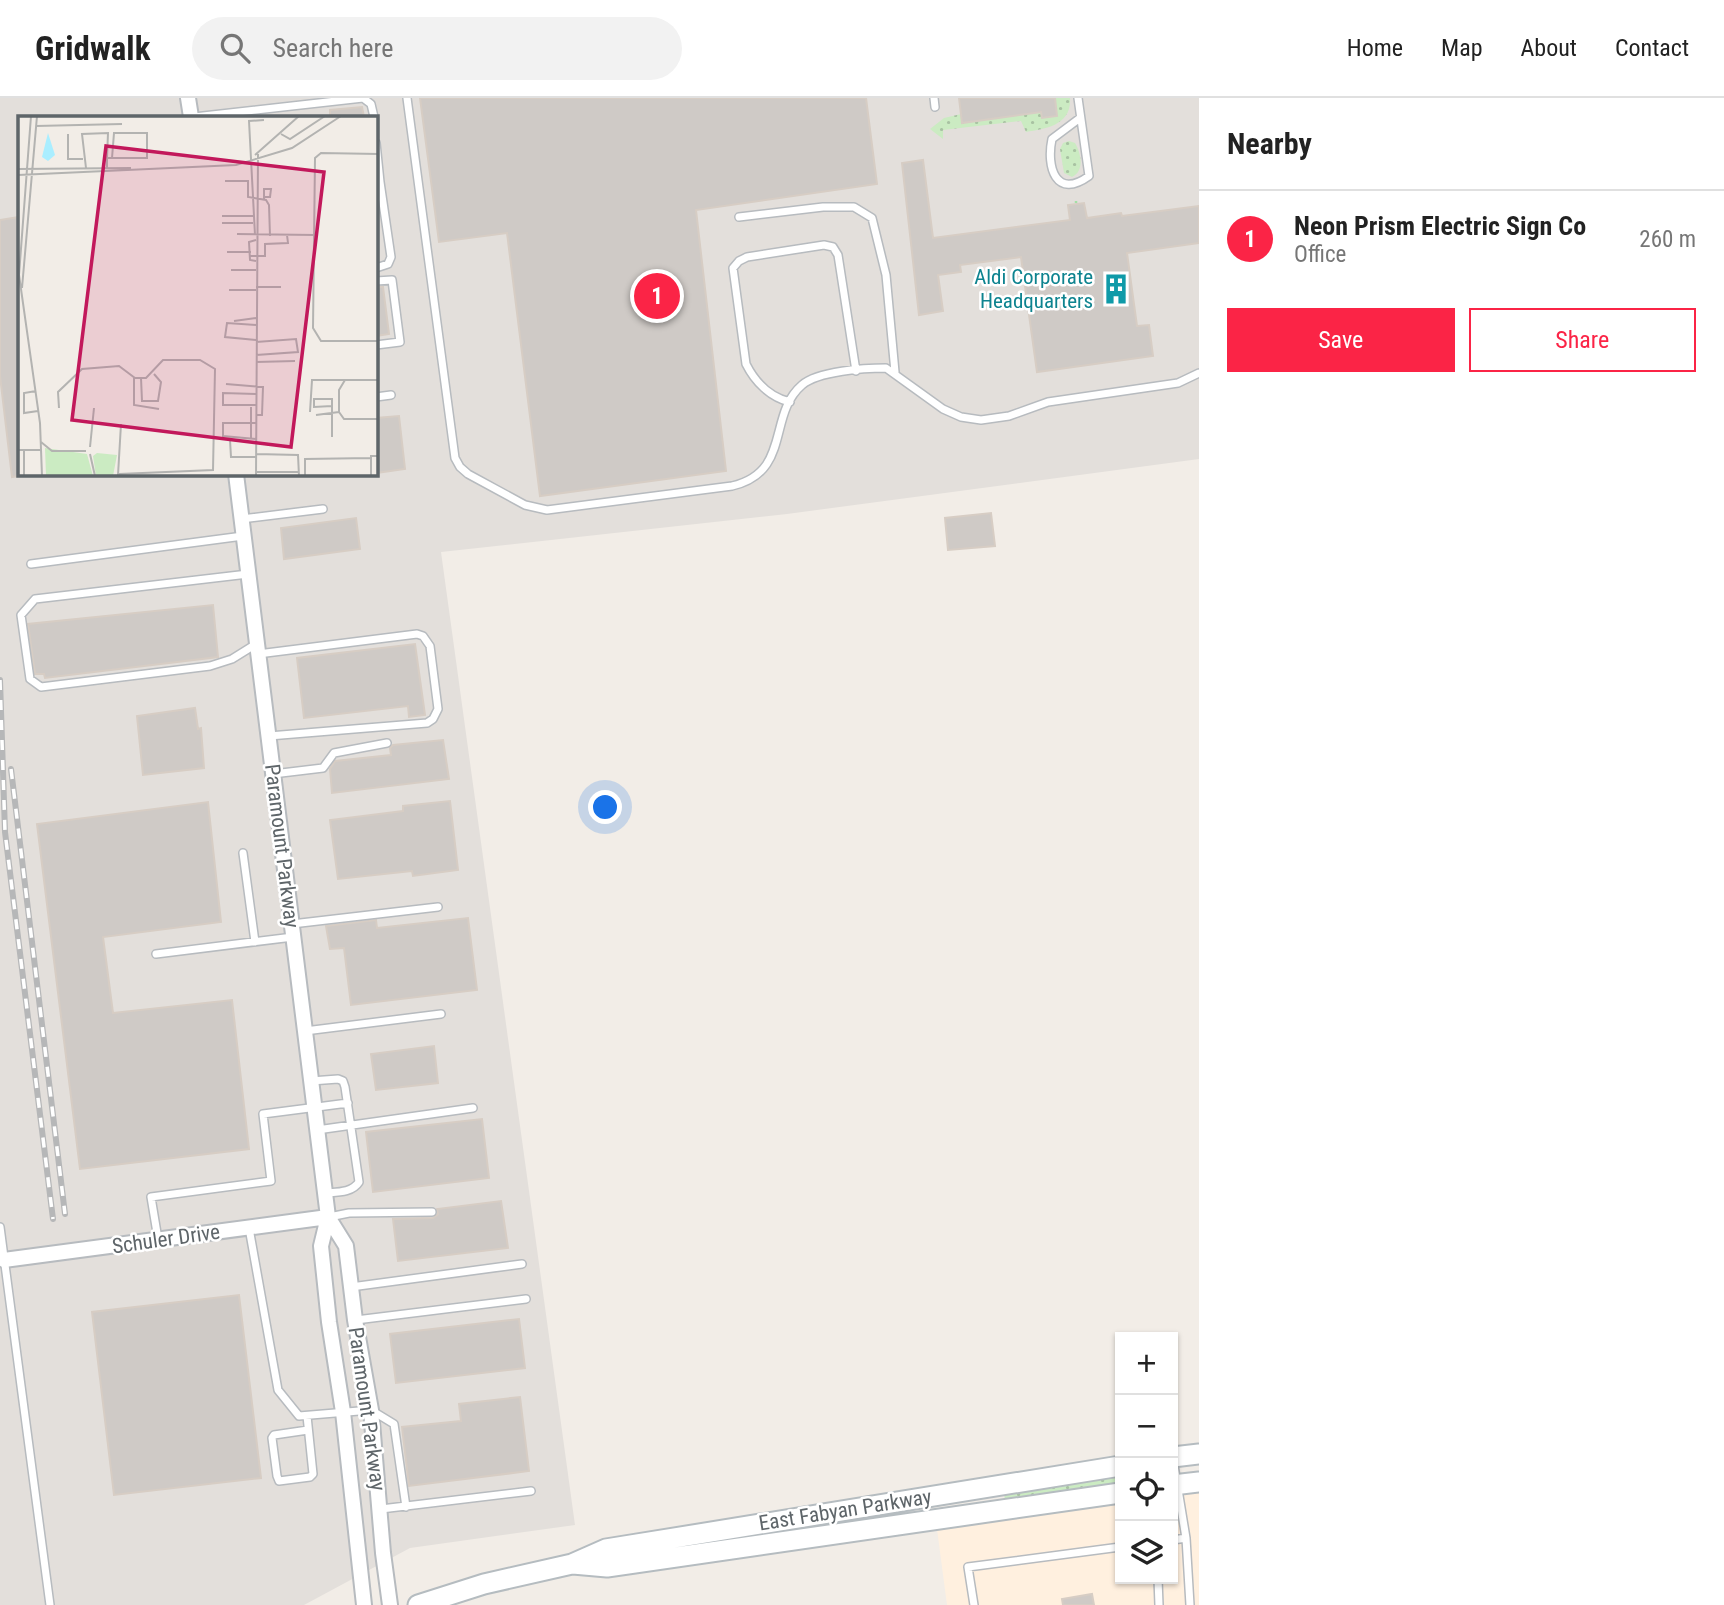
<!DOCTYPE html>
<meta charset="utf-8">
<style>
:root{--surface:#fff;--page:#f2f2f2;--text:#222;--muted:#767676;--line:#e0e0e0;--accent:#fb2446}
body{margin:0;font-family:"Roboto Condensed",sans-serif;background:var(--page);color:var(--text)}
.controls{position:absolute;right:21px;bottom:21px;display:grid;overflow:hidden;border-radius:0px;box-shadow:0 2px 5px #0004}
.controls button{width:63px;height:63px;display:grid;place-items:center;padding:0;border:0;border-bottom:2px solid var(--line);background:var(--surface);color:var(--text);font:35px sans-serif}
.you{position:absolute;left:606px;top:710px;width:24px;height:24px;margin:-18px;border:5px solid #fff;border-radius:50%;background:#1a73e8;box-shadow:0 0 0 10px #1a73e833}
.badge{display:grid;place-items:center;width:46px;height:46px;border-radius:50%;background:var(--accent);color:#fff;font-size:23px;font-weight:700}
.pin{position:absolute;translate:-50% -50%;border:4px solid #fff;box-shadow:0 2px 7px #0006}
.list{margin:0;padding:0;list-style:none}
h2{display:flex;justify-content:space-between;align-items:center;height:91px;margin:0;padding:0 28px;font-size:30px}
h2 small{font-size:23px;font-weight:400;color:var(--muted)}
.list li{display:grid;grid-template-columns:46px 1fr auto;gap:21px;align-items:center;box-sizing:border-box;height:98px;padding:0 28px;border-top:2px solid var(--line)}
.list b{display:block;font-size:26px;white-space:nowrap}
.list p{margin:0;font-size:23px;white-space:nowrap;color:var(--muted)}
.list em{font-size:23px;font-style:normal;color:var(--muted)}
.actions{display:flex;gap:14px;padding:21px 28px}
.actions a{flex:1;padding:16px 0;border:2px solid var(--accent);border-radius:0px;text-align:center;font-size:24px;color:var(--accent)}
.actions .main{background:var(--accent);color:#fff}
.icon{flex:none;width:38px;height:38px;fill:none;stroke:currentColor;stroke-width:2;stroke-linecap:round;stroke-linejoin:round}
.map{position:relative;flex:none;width:1199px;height:1507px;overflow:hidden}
header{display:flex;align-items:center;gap:42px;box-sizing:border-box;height:98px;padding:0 35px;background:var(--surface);border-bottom:2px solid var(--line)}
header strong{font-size:33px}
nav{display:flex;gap:38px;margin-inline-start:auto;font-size:24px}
.search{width:490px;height:63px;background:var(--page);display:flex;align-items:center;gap:18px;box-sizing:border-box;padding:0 24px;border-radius:38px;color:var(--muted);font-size:26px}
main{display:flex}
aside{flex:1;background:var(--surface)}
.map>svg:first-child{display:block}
</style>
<header>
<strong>Gridwalk</strong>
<div class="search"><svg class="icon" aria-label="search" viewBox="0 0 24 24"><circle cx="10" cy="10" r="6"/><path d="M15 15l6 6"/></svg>Search here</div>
<nav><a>Home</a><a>Map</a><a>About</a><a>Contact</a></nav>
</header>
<main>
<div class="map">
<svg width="1199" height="1507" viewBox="0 0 1199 1507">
<defs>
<pattern id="grass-dots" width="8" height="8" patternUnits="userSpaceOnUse" patternTransform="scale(1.75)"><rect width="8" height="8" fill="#cbebc2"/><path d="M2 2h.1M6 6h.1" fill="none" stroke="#a8c2a2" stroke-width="1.8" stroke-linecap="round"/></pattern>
</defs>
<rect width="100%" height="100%" fill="#f2ede7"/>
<!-- commercial -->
<path fill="#fff0df" d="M1199,1393V1507H947L937,1431L1120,1404V1481H1173V1397Z"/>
<!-- industrial -->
<path fill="#e3dfdb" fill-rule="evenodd" d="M0,0H1199V361L787,416L441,454L575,1427L410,1450L304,1507H0ZM19,19H376V376H19Z"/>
<!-- grass -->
<path fill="url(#grass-dots)" d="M1055,0H1070C1072,27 1046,31 1026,34L1021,23L943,32V41L930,31L944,20L961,16L963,25L1041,14L1042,20L1057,18Z
M1069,43L1075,45C1081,55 1085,73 1072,79L1064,75L1060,51L1063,45Z
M1120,1376V1387L1005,1403L1004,1395Z"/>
<!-- building -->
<path fill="#cfcac6" stroke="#d7cdc4" stroke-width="2" d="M420,0H866L877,86L696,112L726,373L540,398L507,135L439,144Z
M959,0H1055L1057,18L1042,20L1041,14L962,25Z
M362,9L364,19H330V12Z
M923,62L933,140L1070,122L1068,107L1084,105L1087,120L1121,115L1122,118L1199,108V145L1127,155L1137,228L1149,227L1153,258L1037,274L1021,159L960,167L961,174L938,177L943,213L919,217L902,65Z
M19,119V378L12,379L0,278V122Z
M376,189H383L389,236L376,238Z
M399,318L405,371L376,375V320Z
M991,415L995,448L948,452L945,420Z
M356,420L360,451L284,461L281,430Z
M213,507L218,559L45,580L44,576H35L28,526Z
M415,546L425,617L409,619L408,608L304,620L297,560Z
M195,610L198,631L201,630L204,670L143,677L137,618Z
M443,642L449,681L332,695L330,671L335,663L391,657L390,650L393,647Z
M450,703L458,772L413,778L412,773L338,781L330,722L403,713V708Z
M208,704L221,824L103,839L113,915L232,902L249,1051L80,1071L37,726Z
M468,820L477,892L351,907L344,850L330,851L326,828L376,822L377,830Z
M434,948L438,985L376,992L371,956Z
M482,1021L489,1080L373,1094L366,1034Z
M501,1103L508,1150L398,1163L393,1121L433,1120L438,1116L437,1111Z
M239,1197L261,1380L114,1397L92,1214Z
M519,1221L525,1270L396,1285L390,1236Z
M520,1299L529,1373L409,1388L402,1329L461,1323L459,1306Z
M1092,1496L1094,1507H1063L1062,1501Z"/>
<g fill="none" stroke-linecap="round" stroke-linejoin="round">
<!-- lane casing -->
<g stroke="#b7bbbf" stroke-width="10">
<path id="lane" d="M407,0L455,360L460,369L468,376L525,407L547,412L732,388C792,374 767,317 802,287C818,273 865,270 886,270L943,311L961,319L981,322L1009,318L1048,304L1178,285L1199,275
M934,0L935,9
M1078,0L1089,78C1056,102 1046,69 1052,41L1080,20
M194,19L363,0L371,6L374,19
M376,45L380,84L377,85
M739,119L823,109H854L872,120L886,177L895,274
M376,170L388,166L391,159L380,84
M376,183L392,182L400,244L376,247
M376,299L391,297
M790,304C770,299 755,284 746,266L733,170L739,163L747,159L824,147L833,149L838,157L856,273
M241,421L323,411
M31,466L243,438
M248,476L35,501L21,517L30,581L41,589L210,568L232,561L256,546
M258,556L417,536L423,538L430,548L438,611L433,621L427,625L269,638
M273,676L323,670L334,655L387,645
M243,755L255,844
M292,826L438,809
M156,856L293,839
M305,933L441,916
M311,983L338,981L343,983L345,989L359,1084C352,1095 337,1094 325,1095
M317,1032L473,1010
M329,1119L349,1115L432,1114
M0,1129L50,1507
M249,1130L278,1292L299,1318L371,1312L394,1326L406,1409
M158,1141L151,1099L271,1083L263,1016L348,1005
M351,1189L522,1166
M356,1222L526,1201
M307,1318L313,1376L310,1379L279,1383L277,1378L272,1340L274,1337L308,1332
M381,1411L531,1393
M1186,1440L1190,1507
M1173,1442L1186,1440L1173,1361
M1158,1481L1159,1507
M974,1507L968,1469L1120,1449"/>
</g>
<!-- street casing -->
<g stroke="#b7bbbf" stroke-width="18">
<path id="street" d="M188,0L191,19
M236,376L328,1119L321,1148L329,1224L343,1314L364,1507
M328,1119L346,1148L355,1222L371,1312L383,1455L390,1507
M4,1162L328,1119"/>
</g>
<!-- secondary casing -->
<g stroke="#b5bcc0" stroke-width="23">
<path id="secondary" d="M1173,1359L1199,1356
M1173,1387L1199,1384
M573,1466L607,1469L1120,1395
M418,1507L484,1486L572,1466L606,1451L1120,1368"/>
</g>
<!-- path -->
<path stroke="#a3dfa5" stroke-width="2.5" stroke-dasharray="7 3.5" stroke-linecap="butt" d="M1076,103V105"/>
<!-- lane -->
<use href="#lane" stroke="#fff" stroke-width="7"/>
<!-- street -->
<use href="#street" stroke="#fff" stroke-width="14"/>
<!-- secondary -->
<use href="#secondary" stroke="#fff" stroke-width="19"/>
<!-- rail casing -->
<g stroke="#b6b7b8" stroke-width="6">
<path id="rail" d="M0,582L5,734L53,1121
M11,671L65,1116"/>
</g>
<!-- rail -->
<use href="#rail" stroke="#fff" stroke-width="3.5" stroke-dasharray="10" stroke-linecap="butt"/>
</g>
<!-- icons -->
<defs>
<g id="building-bare" transform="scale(2.415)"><path d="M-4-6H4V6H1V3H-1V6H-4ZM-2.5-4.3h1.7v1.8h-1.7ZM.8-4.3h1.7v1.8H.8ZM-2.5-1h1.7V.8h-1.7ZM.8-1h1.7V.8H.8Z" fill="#0f9aa8" stroke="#fff" stroke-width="2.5" paint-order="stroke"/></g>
</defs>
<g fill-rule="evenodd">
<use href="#building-bare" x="1116" y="191"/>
</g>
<g text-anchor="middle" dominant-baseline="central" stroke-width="5" stroke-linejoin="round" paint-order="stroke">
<!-- culture labels -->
<g font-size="21" fill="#0d838f" stroke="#fff" text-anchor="end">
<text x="1093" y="179">Aldi Corporate<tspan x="1093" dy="24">Headquarters</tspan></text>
</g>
<!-- street labels -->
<g font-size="21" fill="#5e6569" stroke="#fff">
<text transform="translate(282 748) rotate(83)">Paramount Parkway</text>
<text transform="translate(166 1141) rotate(-8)">Schuler Drive</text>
<text transform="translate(367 1311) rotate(82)">Paramount Parkway</text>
<text transform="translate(845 1412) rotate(-9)">East Fabyan Parkway</text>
</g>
</g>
<!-- overview -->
<g transform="translate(18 18)">
<rect width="360" height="360" fill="#f2ede7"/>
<path d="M27,332L69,338L75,360H28ZM79,337L99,339L95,360H78L75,340Z" fill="#cbebc2"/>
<path d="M30,17L37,39L30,45L24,41Z" fill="#aef"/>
<path fill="none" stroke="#b3b3b1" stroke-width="2" d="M13,0L1,159L22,307L24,360M18,10L104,8M50,18V43H65M263,18L272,23L307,0M361,38L303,37L297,42L295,212L303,225H361M237,39L281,0M68,52L64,18L90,17L89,42M89,52V42H129V17H96L94,42M0,53L113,52M0,59L218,49L274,32L323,0M207,65H231M230,65V81L248,84L251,89L252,120M246,84V73H253L252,81H246M204,100H235M204,107H235M219,118L298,119M237,119L231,5L246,4M238,124L231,126L232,144L238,145M209,136H233M232,140H247V128L270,127L269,119M213,154H238M238,171H263M4,172L19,0M211,174H238M216,205L238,202M238,209L209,207L207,221L238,224M238,239L280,236L278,223L238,226M238,246L277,245M116,262V289L141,293M123,262L124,285H140L143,266L136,258M361,264H327L321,274V296L326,303H361M208,268L245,271L244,299H238M18,275L6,277V297L20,295M238,278L205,277V289H238M314,290L296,291V283H314V321M233,291V323M41,292L40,276L64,253L101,250L117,262H128L145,244H182L197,253L195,354L101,358M292,296L294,264H327M298,299L321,296M238,307H205V320L238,323M212,324L213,341H238M23,326L34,335H68M72,331L76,292M0,334H23M6,334V360M72,338L77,360M238,338L280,339L281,360M238,356H281M100,359L103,308M238,360L240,38M287,360V343L353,342M353,360V340H361"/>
<path fill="#c2185b" fill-opacity="0.15" stroke="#c2185b" stroke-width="3.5" d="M88,30L306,56L273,331L54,304Z"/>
<rect width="360" height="360" fill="none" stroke="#5e6569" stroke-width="3.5"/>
</g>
</svg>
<div class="controls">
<button>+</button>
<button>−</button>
<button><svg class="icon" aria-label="locate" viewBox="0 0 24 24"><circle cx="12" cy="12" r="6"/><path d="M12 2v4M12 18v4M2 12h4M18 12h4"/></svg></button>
<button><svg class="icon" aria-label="layers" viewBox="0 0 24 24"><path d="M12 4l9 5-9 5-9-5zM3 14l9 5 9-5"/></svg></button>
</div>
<div class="you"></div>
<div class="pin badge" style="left:657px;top:198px">1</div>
</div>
<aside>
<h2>Nearby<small></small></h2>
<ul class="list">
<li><span class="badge">1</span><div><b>Neon Prism Electric Sign Co</b><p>Office</p></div><em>260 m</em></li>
</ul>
<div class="actions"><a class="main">Save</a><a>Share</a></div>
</aside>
</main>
